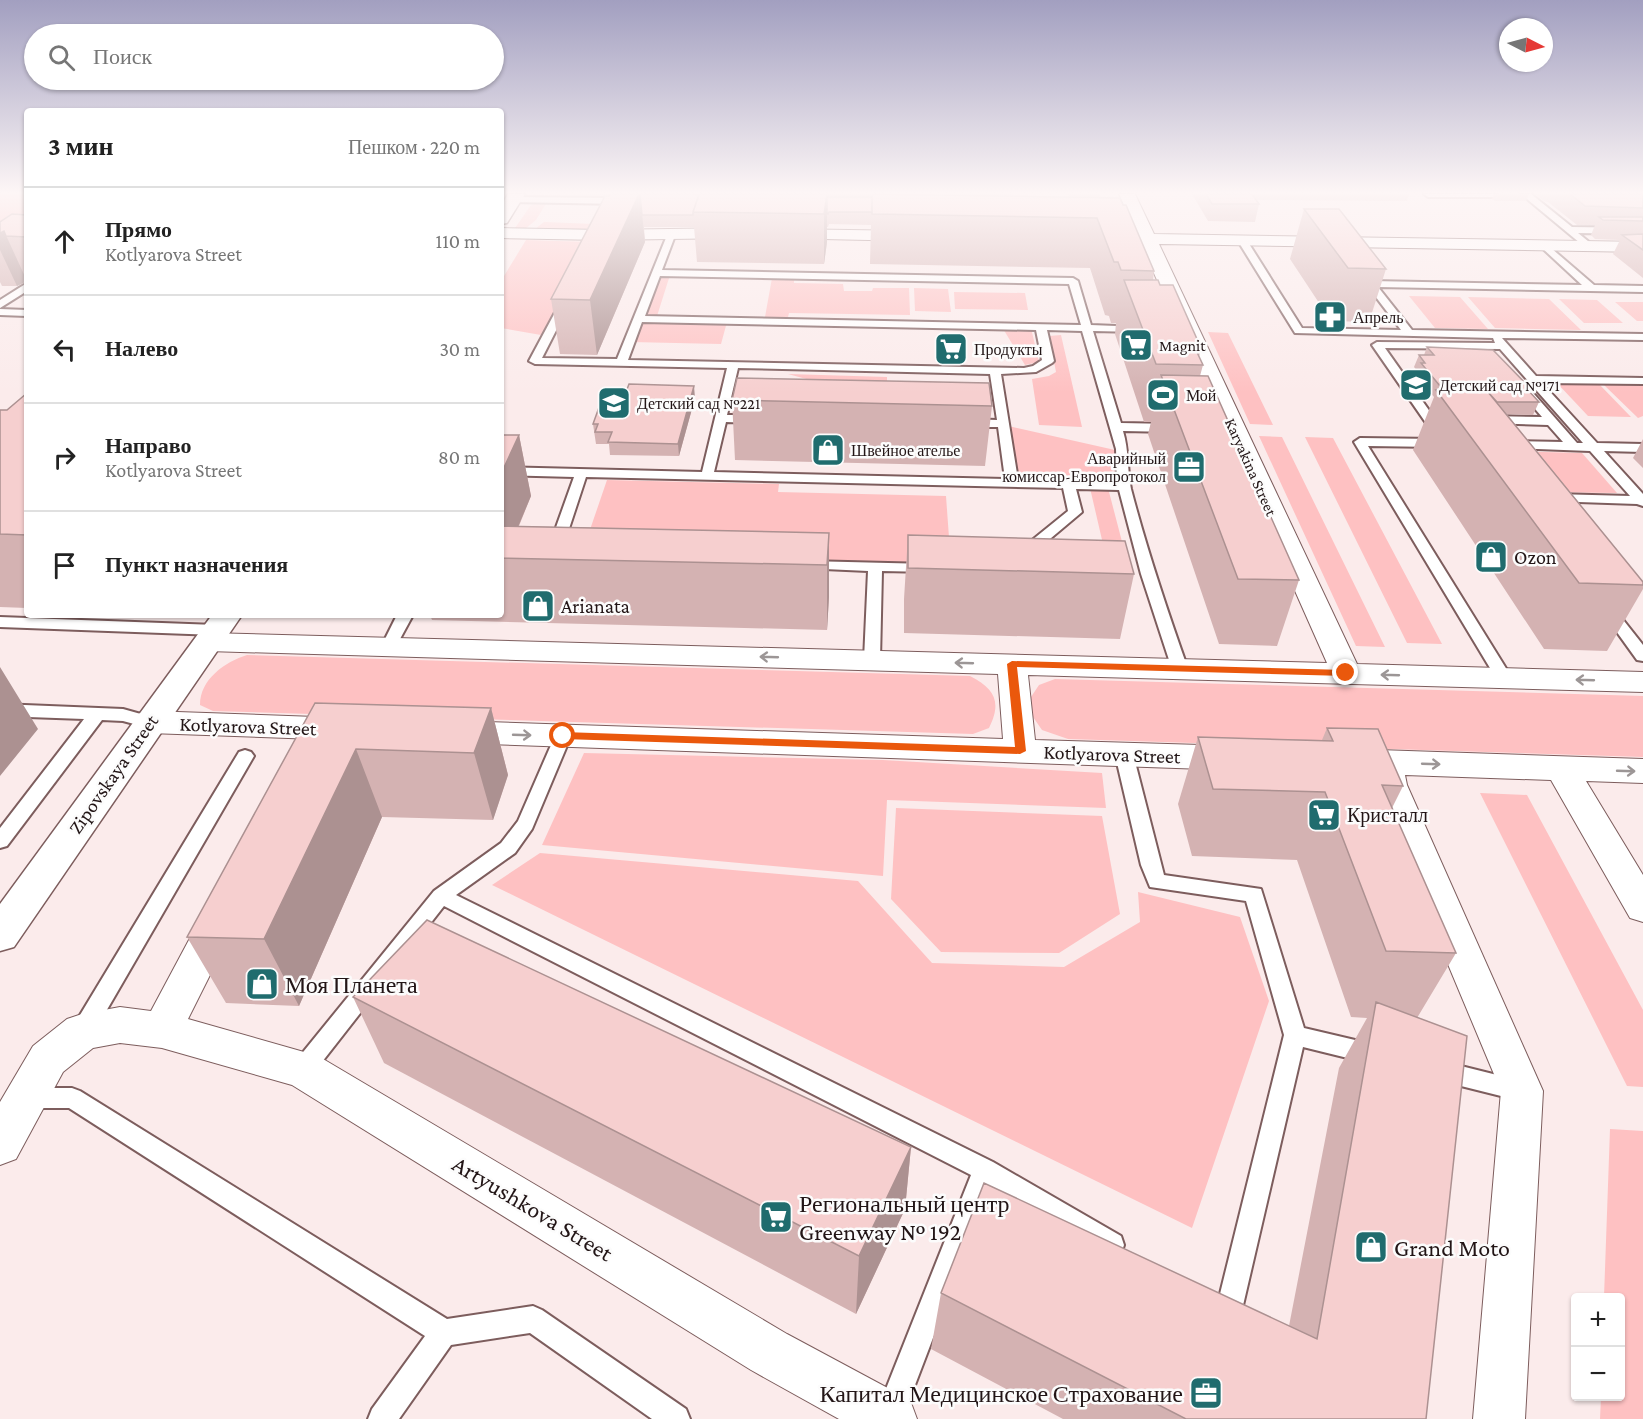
<!DOCTYPE html>
<html lang="ru">
<meta charset="utf-8">
<style>
:root{--surface:#fff;--page:#f6f6f6;--text:#222;--muted:#767676;--line:#e0e0e0}
body{margin:0;font-family:"Crimson Pro",serif;background:var(--page);color:var(--text)}
.controls{position:absolute;right:18px;bottom:18px;display:grid;overflow:hidden;border-radius:6px;box-shadow:0 2px 4px #0004}
.controls button{width:54px;height:54px;display:grid;place-items:center;padding:0;border:0;border-bottom:2px solid var(--line);background:var(--surface);color:var(--text);font:30px sans-serif}
.compass{position:absolute;left:1499px;top:18px;width:54px;height:54px;border-radius:50%;background:var(--surface);box-shadow:0 2px 4px #0004;rotate:96deg}
.stop{position:absolute;width:18px;height:18px;margin:-14px;border:4px solid #ea580c;border-radius:50%;background:#fff}
.stop.end{background:#ea580c;border-color:#fff;box-shadow:0 2px 6px #0008}
.list{margin:0;padding:0;list-style:none}
h2{display:flex;justify-content:space-between;align-items:center;height:78px;margin:0;padding:0 24px;font-size:26px}
h2 small{font-size:20px;font-weight:400;color:var(--muted)}
.list li{display:grid;grid-template-columns:39px 1fr auto;gap:18px;align-items:center;box-sizing:border-box;height:108px;padding:0 24px;border-top:2px solid var(--line)}
.list b{display:block;font-size:22px;white-space:nowrap}
.list p{margin:0;font-size:20px;white-space:nowrap;color:var(--muted)}
.list em{font-size:20px;font-style:normal;color:var(--muted)}
.icon{flex:none;width:33px;height:33px;fill:none;stroke:currentColor;stroke-width:2;stroke-linecap:round;stroke-linejoin:round}
.map{position:relative;flex:none;width:1643px;height:1419px;overflow:hidden}
.search{position:absolute;background:var(--surface);box-shadow:0 2px 4px #0004;left:24px;top:24px;width:480px;height:66px;display:flex;align-items:center;gap:15px;box-sizing:border-box;padding:0 21px;border-radius:33px;color:var(--muted);font-size:22px}
.panel{position:absolute;background:var(--surface);box-shadow:0 2px 4px #0004;left:24px;top:108px;width:480px;height:510px;border-radius:6px}
.map>svg:first-child{display:block}
</style>
<div class="map">
<svg width="1643" height="1419" viewBox="0 0 1643 1419">
<rect width="100%" height="100%" fill="#fbebeb"/>
<!-- green -->
<path fill="#fec1c2" d="M0,194H27V267L0,278Z
M547,202L536,220L525,229L515,228L531,205Z
M544,222L619,225L603,230L535,229Z
M526,240L592,242L541,335L501,328V281Z
M658,275H670L657,316L643,315Z
M772,278L794,279V283L843,284L844,291H872L873,288H909L910,315L789,313L788,317H765Z
M914,288L948,289L951,312L915,311Z
M954,292L1025,293L1028,310L955,309Z
M1409,296L1460,297L1488,329L1435,328Z
M1468,297L1549,299L1581,330L1495,328Z
M1559,299L1597,300L1623,323H1584Z
M1615,302H1643V321H1637Z
M640,320L727,322L721,344L631,342Z
M1002,327L1031,328L1039,362L1025,365Z
M1208,332L1228,333L1273,425L1250,424Z
M1061,335L1082,427L1039,425L1032,379L1049,376L1056,372L1049,336Z
M788,374L887,377V401Z
M1557,383L1599,384L1631,417L1588,416Z
M1604,385H1643V416L1638,418Z
M1004,425L1115,450L1123,478L1138,479V481L1012,478Z
M1259,436L1282,437L1385,647L1356,646Z
M1305,437L1333,438L1442,644L1407,643Z
M1504,451L1582,453L1617,493L1535,492Z
M607,480L779,484L778,492L946,496L951,565L581,556Z
M1090,488H1108L1126,557H1106Z
M247,655L970,676C995,689 1002,702 989,728L973,734L213,711L200,705C200,679 225,662 247,655Z
M1055,679L1643,696V757L1068,739L1042,730L1033,717L1031,697L1039,685Z
M584,753L883,760L1102,773L1106,808L887,800L883,876L542,845Z
M1480,793L1527,795L1643,1010V1087L1627,1086Z
M896,808L1102,816L1120,914L1059,953L941,952L891,899Z
M540,853L858,881L932,963L1064,967L1140,922L1138,892L1240,917L1269,1001L1192,1228L492,885Z
M1610,1129L1643,1131V1419H1600L1601,1397L1620,1396V1298L1604,1297Z"/>
<g fill="none" stroke-linecap="round" stroke-linejoin="round">
<!-- service casing -->
<g stroke="#7d5d5d" stroke-width="4">
<path id="service" d="M1424,194H1497L1493,197H1428Z
M1521,194H1531L1572,227L1643,228V234L1578,233L1594,246L1586,248Z
M513,197L623,198L627,201L623,204L510,202L509,200Z
M672,230L676,233L662,270L1073,278L1078,281L1091,325L1142,327V331L1138,332L1093,331L1121,423L1172,424L1178,428L1172,432L1123,431C1129,450 1127,470 1131,489C1147,550 1167,610 1188,669L1186,673L1180,674L1172,669L1141,574L1119,490L1076,489L1082,512L1038,549L1039,555L1032,559L1025,555L1026,545L1068,511L1063,488L586,477L563,547L556,551L551,550L549,547L574,477L501,475V467L702,472L727,368L535,364L529,361L559,305L564,302L569,305L542,358L617,359L668,233ZM660,276L1069,284L1081,325L645,316ZM642,322L1036,330L1042,360L1033,366L1024,368L628,360ZM1047,330L1082,331L1116,449L1117,482L1018,480L1001,374L1036,372L1052,363L1054,361ZM738,368L990,374L997,420L968,419L962,423L968,427H998L1005,479L714,472L726,422L753,423L759,419L753,415H727Z
M1240,239H1246L1302,328L1401,330L1366,284L1371,281L1582,285L1541,247V243L1544,242L1594,285L1643,286V292L1378,287L1412,330L1643,334V340L1502,338L1536,376L1643,378V384L1542,383L1597,443L1643,444V452L1604,451L1643,494V506L1637,504L1549,501L1547,498L1549,495L1554,494L1630,496L1590,451L1507,448L1505,445L1507,442L1511,441L1563,442L1548,425L1485,423V417L1489,416L1542,417L1517,388L1523,385L1527,386L1577,443H1583L1500,349L1385,348L1433,416H1445L1451,420C1446,426 1433,424 1426,423L1372,345L1377,342L1495,343L1493,338L1295,333L1238,241Z
M27,283V291L0,308V300Z
M0,309L27,310V316L0,315Z
M1360,438L1437,439L1443,443L1437,447L1368,446L1512,678L1510,682H1498L1496,678L1354,442Z
M807,561L929,564L936,568L929,572L882,571L880,660L872,665L864,660L868,571L802,568L800,565L802,562Z
M1608,605L1613,607L1643,645V661L1637,660L1601,610Z
M397,615H413L394,650H384L381,647Z
M0,617L216,625L224,630L216,635L0,627Z
M0,704L123,709L155,718L157,722L155,726L149,728L123,721L102,720L7,846L0,848V828L84,719L0,716Z
M563,730L569,732L571,736L532,829L515,853L456,895L993,1162L1121,1236L1124,1245L1121,1254L1112,1257L991,1186L902,1419H878L876,1414L971,1175L444,906L311,1076L303,1079L295,1076L292,1069L295,1062L434,891L501,843L518,821L555,736L557,732Z
M1124,748L1130,750L1133,754L1164,875L1261,889L1304,1028L1372,1044L1380,1047L1383,1054L1380,1061L1372,1064L1303,1047L1241,1314L1237,1323L1228,1327L1213,1319L1209,1310L1213,1301L1219,1298L1284,1035L1246,901L1150,887L1141,865L1115,754L1118,750Z
M245,750L251,752L254,756L90,1039L82,1041L74,1039L71,1032L74,1025L239,752Z
M1441,1061L1521,1081L1529,1084L1532,1091L1529,1098L1521,1101L1441,1081L1433,1078L1430,1071L1433,1064Z
M28,1088H72L80,1091L447,1319L533,1306L542,1310L686,1409L690,1419H652L530,1333L451,1345L399,1419H368L372,1409L425,1336L69,1108H28L20,1105L17,1098L20,1091Z"/>
</g>
<!-- minor casing -->
<g stroke="#7d5d5d" stroke-width="2">
<path id="minor" d="M1119,194H1135L1154,234L1643,242V252L1159,244L1357,664L1643,672V692L1028,675L1035,740L1234,746L1246,750L1250,758L1246,766L1234,770L456,743L445,740L440,732L445,724L456,721L1003,739L998,674L208,651L198,649L193,642L198,635L208,633L1327,663L1141,244L1099,243L1093,242L1090,238L1093,234L1136,233Z
M501,228L602,230L737,228L743,229L746,233L743,237L737,238L602,240L501,238Z
M784,229L914,231L920,232L923,236L920,240L914,241L778,238L775,234L778,230Z
M149,711L343,718L354,721L359,729L354,737L343,740L149,733L138,730L133,722L138,714Z
M1349,749L1643,759V783L1586,781L1643,875V922L1630,918L1551,780L1405,775L1407,785L1543,1091L1525,1419H1473L1501,1091L1373,785L1371,773H1349L1337,769L1332,761L1337,753Z
M219,904L232,908L238,919L188,1019L318,1056L787,1334L910,1400L917,1419H839L751,1370L292,1085L162,1048L120,1043L93,1048L63,1072L16,1159L0,1165V1102L33,1046L67,1019L82,1014L120,1007L151,1011L206,908Z"/>
</g>
<!-- tertiary casing -->
<g stroke="#7d5d5d" stroke-width="3">
<path id="tertiary" d="M508,194H525L507,223L501,224V206Z
M212,615H242L14,947L0,951V904Z"/>
</g>
<!-- service -->
<use href="#service" fill="#fff" fill-rule="evenodd"/>
<!-- minor -->
<use href="#minor" fill="#fff" fill-rule="evenodd"/>
<!-- tertiary -->
<use href="#tertiary" fill="#fff" fill-rule="evenodd"/>
</g>
<!-- wall -->
<path fill="#d4b2b2" d="M572,194H923L980,195V194H1011V196L1069,197L1068,194H1100V197L1154,271L1153,280L1160,285L1201,348L1199,357L1203,365L1200,376L1299,580L1277,646L1219,644L1148,434L1151,422H1144L1115,334L1116,323H1111L1109,316L1105,315L1090,268L870,264L871,225L829,224L828,227H827V242L824,264L697,262L694,227H644L645,242L597,355L560,354L551,299L609,195Z
M1192,194H1409L1407,201L1256,200L1259,204L1255,222L1208,221Z
M1494,194H1529L1526,201H1495L1492,199Z
M1535,194H1643V278L1613,254L1620,240L1595,239L1591,235L1595,225H1577L1548,202L1544,201Z
M1304,209L1386,269L1369,322L1331,321L1290,259Z
M27,215V282L17,286H2L0,282V222Z
M1427,347L1531,389L1530,392L1539,402L1533,415L1507,414L1643,582V589L1607,651L1544,649L1413,450L1434,397L1417,375L1418,372L1414,367L1419,355H1424Z
M27,393V608L0,607V410H7Z
M695,398L679,456L610,455L609,444H596L593,424Z
M732,400L992,406L985,466L735,460Z
M501,435H519L531,496L519,526L829,533V597L827,630L432,620L430,615H501Z
M1643,439V468L1633,458Z
M908,535L1134,574L1120,639L904,633V599Z
M315,703L491,708L508,775L493,820L382,817L299,1006L226,1003L187,937Z
M1327,728L1403,786L1392,808L1456,953L1417,1018L1426,1419H1063L931,1349L941,1293L1289,1326L1339,1068L1367,1018L1351,1017L1297,860L1192,856L1178,804L1198,737L1322,740Z
M353,997L911,1147L905,1209L856,1314L384,1063Z"/>
<!-- shaded-wall -->
<path fill="#ac9191" d="M639,194H640L645,242L597,355L590,300Z
M827,194V242L824,264V214Z
M4,231L27,281L17,286L0,250V233Z
M694,386L695,398L679,456L678,444Z
M519,435L531,496L505,558H501V474Z
M829,533V597L827,630V565Z
M0,667L38,729L0,776Z
M491,708L508,775L493,820L474,753Z
M356,749L382,817L299,1006L264,939Z
M911,1147L905,1209L856,1314L859,1256Z"/>
<!-- building -->
<path fill="#f6cfcf" stroke="#ac9191" stroke-width="1.5" d="M610,194H639L590,300L551,299L605,196H609Z
M640,194H693L699,195L693,212V215H642Z
M699,194H827L824,214L693,212Z
M872,194L1120,198L1123,205H1126L1154,271L1121,270L1118,262H1114L1097,218L872,214Z
M1206,194H1252L1259,204H1212Z
M1570,194H1643V208L1585,206Z
M827,197H872V212H829L828,214H827Z
M1304,209H1339L1386,269L1348,268Z
M12,214L27,215V237L6,236L4,231L0,233V222Z
M1599,217H1643V221L1603,220Z
M1643,234V250L1622,235Z
M1124,280H1158L1160,285H1173L1201,348H1195L1203,365L1156,364Z
M1427,347L1493,350L1531,389H1527L1539,402H1497L1488,392L1447,391L1444,386H1440L1421,363H1425L1419,355H1434Z
M1161,375L1208,376L1299,580L1238,579Z
M737,378L989,383L992,406L732,400Z
M629,384L694,386L678,444L608,442L612,432H595L598,424H593L602,399H606L609,392H626Z
M1436,390L1488,392L1643,582V585L1579,583Z
M27,393V535L0,534V410H7Z
M501,435H519L501,474Z
M501,526L829,533L827,565L501,558Z
M908,535L1125,541L1134,574L908,568Z
M315,703L491,708L474,753L356,749L264,939L187,937Z
M1327,728L1378,729L1403,786L1382,785L1456,953L1386,951L1325,792L1213,789L1198,737L1333,741Z
M427,920L911,1147L859,1256L353,997Z
M1376,1002L1467,1036L1426,1419H1186L941,1293L984,1183L1317,1339Z"/>
<!-- one-way arrows -->
<defs><path id="oneway-shaft" d="M-6 0H5M1.5-3L5.5 0L1.5 3" fill="none" stroke-width="1.6" stroke-linecap="round" stroke-linejoin="round" transform="scale(1.5)"/></defs>
<g stroke="#9c9696">
<use href="#oneway-shaft" transform="translate(769 657) rotate(-178)"/>
<use href="#oneway-shaft" transform="translate(964 663) rotate(-178)"/>
<use href="#oneway-shaft" transform="translate(1390 675) rotate(-178)"/>
<use href="#oneway-shaft" transform="translate(1585 680) rotate(-178)"/>
<use href="#oneway-shaft" transform="translate(522 735) rotate(2)"/>
<use href="#oneway-shaft" transform="translate(1431 764) rotate(2)"/>
<use href="#oneway-shaft" transform="translate(1626 771) rotate(2)"/>
</g>
<!-- sky -->
<linearGradient id="sky" x2="0" y2="1"><stop stop-color="#a29fc0"/><stop offset="0.49" stop-color="#fdf6f6"/><stop offset="1" stop-color="#fdf6f6" stop-opacity="0"/></linearGradient>
<rect width="1643" height="393" fill="url(#sky)"/>
<!-- route -->
<path fill="#ea580c" d="M1012,661L1346,670L1350,673L1346,676L1017,667L1026,751L1020,754L563,739L558,736L563,732L1015,747L1007,664Z"/>
<!-- icons -->
<defs>
<g id="pharmacy-square" transform="scale(1.725)"><rect x="-9" y="-9" width="18" height="18" rx="4" fill="#206c6e" stroke="#fcfcfc"/><path d="M-2-6h4v4h4v4h-4v4h-4v-4h-4v-4h4Z" fill="#fff"/></g>
<g id="supermarket-square" transform="scale(1.725)"><rect x="-9" y="-9" width="18" height="18" rx="4" fill="#206c6e" stroke="#fcfcfc"/><path d="M-6-5.5h2.5l.6 2H6L4.5 2H-2.5L-4.4-4H-6ZM-1.5 3.2a1.3 1.3 0 1 0 .1 0ZM3 3.2a1.3 1.3 0 1 0 .1 0Z" fill="#fff"/></g>
<g id="school-square" transform="scale(1.725)"><rect x="-9" y="-9" width="18" height="18" rx="4" fill="#206c6e" stroke="#fcfcfc"/><path d="M0-5L7-2L0 1L-7-2ZM-4 1L0 2.5L4 1V4Q0 6-4 4Z" fill="#fff"/></g>
<g id="stadium-square" transform="scale(1.725)"><rect x="-9" y="-9" width="18" height="18" rx="4" fill="#206c6e" stroke="#fcfcfc"/><path d="M0-5a6.5 5 0 1 0 0 10a6.5 5 0 1 0 0-10ZM-3.5-1.8h7v3.6h-7Z" fill="#fff"/></g>
<g id="shop-square" transform="scale(1.725)"><rect x="-9" y="-9" width="18" height="18" rx="4" fill="#206c6e" stroke="#fcfcfc"/><path d="M-5-2.5h2.3a2.7 3.5 0 0 1 5.4 0H5L5.5 6h-11ZM-1.5-2.5h3a1.5 2.3 0 0 0-3 0Z" fill="#fff"/></g>
<g id="office-square" transform="scale(1.725)"><rect x="-9" y="-9" width="18" height="18" rx="4" fill="#206c6e" stroke="#fcfcfc"/><path d="M-6-3h4V-5.5h4V-3h4V5H-6ZM-1-4.5V-3h2v-1.5ZM-6 0V1H6V0Z" fill="#fff"/></g>
</defs>
<g fill-rule="evenodd">
<use href="#pharmacy-square" x="1330" y="317"/>
<use href="#supermarket-square" x="1136" y="345"/>
<use href="#supermarket-square" x="951" y="349"/>
<use href="#school-square" x="1416" y="385"/>
<use href="#stadium-square" x="1163" y="395"/>
<use href="#school-square" x="614" y="403"/>
<use href="#shop-square" x="828" y="450"/>
<use href="#office-square" x="1189" y="467"/>
<use href="#shop-square" x="1491" y="557"/>
<use href="#shop-square" x="538" y="606"/>
<use href="#supermarket-square" x="1324" y="815"/>
<use href="#shop-square" x="262" y="984"/>
<use href="#supermarket-square" x="776" y="1217"/>
<use href="#shop-square" x="1371" y="1247"/>
<use href="#office-square" x="1206" y="1393"/>
</g>
<g text-anchor="middle" dominant-baseline="central" stroke-width="5" stroke-linejoin="round" paint-order="stroke">
<!-- far-poi labels -->
<g font-size="16" fill="#221516" stroke="#fcfcfc" text-anchor="start">
<text x="1353" y="317">Апрель</text>
<text x="1159" y="345">Magnit</text>
<text x="974" y="349">Продукты</text>
<text x="1439" y="385">Детский сад №171</text>
<text x="1186" y="395">Мой</text>
<text x="637" y="403">Детский сад №221</text>
<text x="851" y="450">Швейное ателье</text>
<text x="1166" y="458" text-anchor="end">Аварийный<tspan x="1166" dy="18">комиссар-Европротокол</tspan></text>
</g>
<!-- far-street labels -->
<g font-size="16" fill="#221516" stroke="#fcfcfc">
<text transform="translate(1251 467) rotate(66)">Karyakina Street</text>
</g>
<!-- poi labels -->
<g font-size="20" fill="#221516" stroke="#fcfcfc" text-anchor="start">
<text x="1514" y="557">Ozon</text>
<text x="561" y="606">Arianata</text>
<text x="1347" y="815">Кристалл</text>
</g>
<!-- street labels -->
<g font-size="20" fill="#221516" stroke="#fcfcfc">
<text transform="translate(248 726) rotate(2)">Kotlyarova Street</text>
<text transform="translate(1112 754) rotate(2)">Kotlyarova Street</text>
<text transform="translate(113 774) rotate(-55)">Zipovskaya Street</text>
</g>
<!-- near-poi labels -->
<g font-size="24" fill="#221516" stroke="#fcfcfc" text-anchor="start">
<text x="285" y="984">Моя Планета</text>
<text x="799" y="1203">Региональный центр<tspan x="799" dy="28">Greenway № 192</tspan></text>
<text x="1394" y="1247">Grand Moto</text>
<text x="1183" y="1393" text-anchor="end">Капитал Медицинское Страхование</text>
</g>
<!-- near-street labels -->
<g font-size="24" fill="#221516" stroke="#fcfcfc">
<text transform="translate(533 1208) rotate(31)">Artyushkova Street</text>
</g>
</g>
</svg>
<div class="controls">
<button>+</button>
<button>−</button>
</div>
<svg class="compass" viewBox="-18 -18 36 36"><path d="M0-13l5 13h-10z" fill="#e53935"/><path d="M0 13l5-13h-10z" fill="#767676"/></svg>
<div class="stop" style="left:563px;top:736px"></div>
<div class="stop end" style="left:1346px;top:673px"></div>
<div class="search"><svg class="icon" aria-label="search" viewBox="0 0 24 24"><circle cx="10" cy="10" r="6"/><path d="M15 15l6 6"/></svg>Поиск</div>
<section class="panel">
<h2>3 мин<small>Пешком · 220 m</small></h2>
<ul class="list">
<li><svg class="icon" aria-label="ahead" viewBox="0 0 24 24"><path d="M12 20V5M6 11l6-6 6 6"/></svg><div><b>Прямо</b><p>Kotlyarova Street</p></div><em>110 m</em></li>
<li><svg class="icon" aria-label="left" viewBox="0 0 24 24"><path d="M17 20v-9H6M10 6l-5 5 5 5"/></svg><div><b>Налево</b></div><em>30 m</em></li>
<li><svg class="icon" aria-label="right" viewBox="0 0 24 24"><path d="M7 20v-9h11M14 6l5 5-5 5"/></svg><div><b>Направо</b><p>Kotlyarova Street</p></div><em>80 m</em></li>
<li><svg class="icon" aria-label="arrive" viewBox="0 0 24 24"><path d="M6 21V4h12l-3 4 3 4H6"/></svg><div><b>Пункт назначения</b></div></li>
</ul>
</section>
</div>
